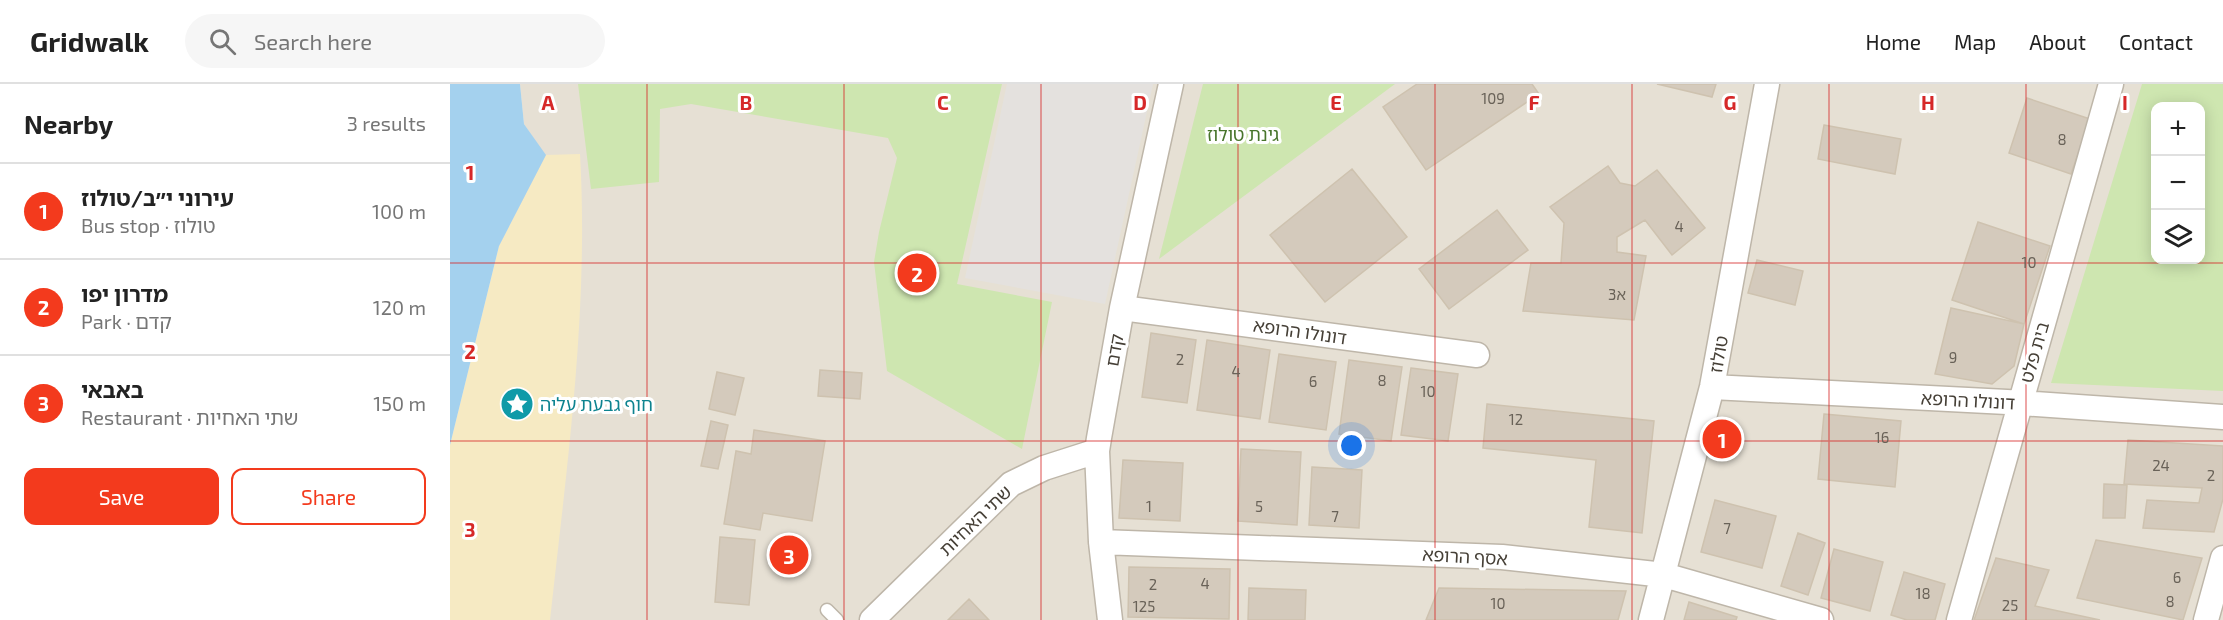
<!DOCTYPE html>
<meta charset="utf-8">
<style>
:root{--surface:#fff;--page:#f6f6f6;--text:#222;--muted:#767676;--line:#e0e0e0;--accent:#f33a1d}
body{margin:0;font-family:"Exo 2","Noto Sans Hebrew",sans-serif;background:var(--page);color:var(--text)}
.controls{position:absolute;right:18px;top:18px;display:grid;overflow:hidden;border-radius:12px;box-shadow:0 3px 15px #0003}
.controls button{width:54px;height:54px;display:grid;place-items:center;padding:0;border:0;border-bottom:2px solid var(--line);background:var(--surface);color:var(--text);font:30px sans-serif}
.you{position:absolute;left:902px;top:362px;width:21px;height:21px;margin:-15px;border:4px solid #fff;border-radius:50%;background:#1a73e8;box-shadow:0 0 0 9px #1a73e833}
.badge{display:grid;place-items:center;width:39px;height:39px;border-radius:50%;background:var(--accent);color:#fff;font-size:20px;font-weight:700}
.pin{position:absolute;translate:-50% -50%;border:3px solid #fff;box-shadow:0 2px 6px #0006}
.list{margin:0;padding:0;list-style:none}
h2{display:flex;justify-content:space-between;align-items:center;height:78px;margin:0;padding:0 24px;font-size:26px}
h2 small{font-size:20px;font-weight:400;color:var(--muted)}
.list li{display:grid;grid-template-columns:39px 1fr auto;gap:18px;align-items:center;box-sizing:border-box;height:96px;padding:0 24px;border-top:2px solid var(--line)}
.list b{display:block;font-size:22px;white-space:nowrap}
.list p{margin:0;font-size:20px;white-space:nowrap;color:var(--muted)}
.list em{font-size:20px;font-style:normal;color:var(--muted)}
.actions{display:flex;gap:12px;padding:18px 24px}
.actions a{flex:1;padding:14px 0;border:2px solid var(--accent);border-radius:12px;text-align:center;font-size:21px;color:var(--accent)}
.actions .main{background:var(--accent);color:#fff}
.icon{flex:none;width:33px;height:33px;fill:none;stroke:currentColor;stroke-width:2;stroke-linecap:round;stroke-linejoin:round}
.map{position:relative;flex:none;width:1773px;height:536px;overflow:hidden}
header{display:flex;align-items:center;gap:36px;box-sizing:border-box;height:84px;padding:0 30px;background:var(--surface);border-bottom:2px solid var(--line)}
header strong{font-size:28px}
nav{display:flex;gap:33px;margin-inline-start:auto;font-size:21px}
.search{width:420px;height:54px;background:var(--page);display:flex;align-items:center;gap:15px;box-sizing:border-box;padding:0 21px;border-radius:33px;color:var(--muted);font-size:22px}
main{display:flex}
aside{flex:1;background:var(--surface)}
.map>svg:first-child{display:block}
</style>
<header>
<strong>Gridwalk</strong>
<div class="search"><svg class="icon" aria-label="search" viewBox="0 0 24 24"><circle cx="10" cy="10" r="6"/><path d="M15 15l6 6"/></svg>Search here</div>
<nav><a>Home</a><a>Map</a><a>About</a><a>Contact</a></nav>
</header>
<main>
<aside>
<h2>Nearby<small>3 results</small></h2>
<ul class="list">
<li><span class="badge">1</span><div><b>עירוני י״ב/טולוז</b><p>Bus stop · טולוז</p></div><em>100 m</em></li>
<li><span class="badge">2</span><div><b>מדרון יפו</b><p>Park · קדם</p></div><em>120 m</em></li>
<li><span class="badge">3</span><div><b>באבאי</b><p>Restaurant · שתי האחיות</p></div><em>150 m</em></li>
</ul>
<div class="actions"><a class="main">Save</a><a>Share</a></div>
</aside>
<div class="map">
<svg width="1773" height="536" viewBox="0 0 1773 536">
<rect width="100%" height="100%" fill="#f2efe6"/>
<!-- residential -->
<path fill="#e6e0d4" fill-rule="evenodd" d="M70,0H1773V536H0L49,162L95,71L74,40ZM1706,22H1750V176H1706Z"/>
<!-- green -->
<path fill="#cee6b0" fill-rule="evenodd" d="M128,0H552L507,200L602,218L572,365L437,287L424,178L429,148L447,74L438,54L241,20L210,25L209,98L141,105Z
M753,0H945L709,175Z
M1692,0H1773V307L1601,299ZM1706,22H1750V176H1706Z"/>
<!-- sand -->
<path fill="#f6eac3" d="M130,70C139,226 117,381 100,536H0V361L49,162L96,71Z"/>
<!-- parking -->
<path fill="#e4e1de" d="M557,0H703L655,220L515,194Z"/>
<!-- water -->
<path fill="#a4d1ee" d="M0,0H70L74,40L96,71L49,162L0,361Z"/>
<!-- building -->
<path fill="#d4cabc" stroke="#cec2af" stroke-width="1.5" d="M967,0H1082L1089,10L976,86L933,23Z
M1207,0H1266L1262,13Z
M1577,14L1640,35L1621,90L1559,69Z
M1374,41L1451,55L1445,90L1368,75Z
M1158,82L1170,99L1185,102L1207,86L1255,144L1222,171L1195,136L1167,153V168L1196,172L1184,236L1073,227L1081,179H1111L1114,139L1100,123Z
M902,85L957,153L875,218L820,151Z
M1047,126L1078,166L999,225L969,185Z
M1528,138L1600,162L1574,240L1502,216Z
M1307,176L1353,187L1345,221L1298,209Z
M1501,224L1574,240L1564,282L1542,300L1485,290Z
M701,249L746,256L737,319L692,313Z
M757,256L820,266L810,335L747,326Z
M829,270L886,278L876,346L819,338Z
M899,276L952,283L941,357L889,350Z
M961,284L1008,290L998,357L951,351Z
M370,286L412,289L410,315L368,312Z
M267,288L294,294L285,331L259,325Z
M1037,320L1204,337L1192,449L1139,443L1146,376L1033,364Z
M1374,330L1451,337L1445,403L1368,395Z
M261,337L278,341L268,385L251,382Z
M304,346L375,357L362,437L313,429L310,446L274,440L286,367L301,370Z
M1678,356L1773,362V415L1764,448L1693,444L1697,416L1749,419L1752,404L1674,400Z
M791,365L851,368L847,441L788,437Z
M673,376L733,379L730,437L669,434Z
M862,383L912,386L909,444L859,441Z
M1654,400L1677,401L1675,434H1653Z
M1265,416L1326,432L1312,484L1251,468Z
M1348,449L1375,459L1358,511L1331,502Z
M270,453L305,456L299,521L265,518Z
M1646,456L1752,474L1733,536L1627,514Z
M1384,465L1433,478L1420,527L1371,514Z
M1546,474L1599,486L1585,522L1650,536H1524Z
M679,483L780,485L779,535L678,533Z
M1454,488L1495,500L1485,536H1457L1441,531Z
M799,504L856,506L855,536H798Z
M989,504L1176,507L1168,536H976Z
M519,515L539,536H498Z
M1239,518L1287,533L1286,536H1234Z"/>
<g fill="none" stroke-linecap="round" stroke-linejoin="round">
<!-- lane casing -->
<g stroke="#beb6a9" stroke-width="15">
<path id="lane" d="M377,526L387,536"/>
</g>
<!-- street casing -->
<g stroke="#beb6a9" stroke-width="27">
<path id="street" d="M672,224L1027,271
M1262,303L1557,318L1773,333
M651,458L1052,473L1214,491L1371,536
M422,536L561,400L594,384L647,367
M660,536L651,458L647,367L649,354L672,224L721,0
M1201,536L1262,303L1317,0
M1509,536L1661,0
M1756,536L1773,474"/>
</g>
<!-- lane -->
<use href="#lane" stroke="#fff" stroke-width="12"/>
<!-- street -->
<use href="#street" stroke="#fff" stroke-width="24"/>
</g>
<!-- grid -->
<path fill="none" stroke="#d62828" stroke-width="1.5" stroke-opacity="0.55" d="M197,0V536M394,0V536M591,0V536M788,0V536M985,0V536M1182,0V536M1379,0V536M1576,0V536M0,179H1773M0,357H1773"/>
<!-- icons -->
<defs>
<g id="sight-disc" transform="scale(1.725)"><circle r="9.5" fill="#0f9aa8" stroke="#fff"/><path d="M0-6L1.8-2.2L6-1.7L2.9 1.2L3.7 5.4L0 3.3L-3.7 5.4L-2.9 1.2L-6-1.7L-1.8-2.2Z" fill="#fff"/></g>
</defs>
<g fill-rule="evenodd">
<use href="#sight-disc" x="67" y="320"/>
</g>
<g text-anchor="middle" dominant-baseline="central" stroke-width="6" stroke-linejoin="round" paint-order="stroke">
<!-- number labels -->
<g font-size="15" fill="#696258">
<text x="1043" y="14">109</text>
<text x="1612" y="55">8</text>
<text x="1229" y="142">4</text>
<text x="1579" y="178">10</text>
<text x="1167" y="210">3א</text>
<text x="1503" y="273">9</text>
<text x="730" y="275">2</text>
<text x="786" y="287">4</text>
<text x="932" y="296">8</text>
<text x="863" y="297">6</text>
<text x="978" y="307">10</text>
<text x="1066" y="335">12</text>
<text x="1432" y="353">16</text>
<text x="1711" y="381">24</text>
<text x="1761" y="391">2</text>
<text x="699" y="422">1</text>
<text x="809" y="422">5</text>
<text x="885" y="432">7</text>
<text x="1277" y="444">7</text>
<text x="1727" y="493">6</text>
<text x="755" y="499">4</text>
<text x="703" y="500">2</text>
<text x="1473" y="509">18</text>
<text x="1720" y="517">8</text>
<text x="1048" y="519">10</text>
<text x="1560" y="521">25</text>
<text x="694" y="522">125</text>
</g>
<!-- park labels -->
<g font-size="18" fill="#48752b" stroke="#fff">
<text x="793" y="50">גינת טולוז</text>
</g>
<!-- street labels -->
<g font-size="18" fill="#453f36" stroke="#fff">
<text transform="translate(850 247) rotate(8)">דונולו הרופא</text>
<text transform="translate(664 266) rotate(-80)">קדם</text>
<text transform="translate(1584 268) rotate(-74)">בית פלט</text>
<text transform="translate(1268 270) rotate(-80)">טולוז</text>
<text transform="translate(1518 316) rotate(3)">דונולו הרופא</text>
<text transform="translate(525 436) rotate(-44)">שתי האחיות</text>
<text transform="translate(1015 472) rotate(3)">אסף הרופא</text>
</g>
<!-- culture labels -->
<g font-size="18" fill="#0d838f" stroke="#fff" text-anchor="start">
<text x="90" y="320">חוף גבעת עליה</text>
</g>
</g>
<g font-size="20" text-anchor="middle" font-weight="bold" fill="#d62828" stroke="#fff" stroke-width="6" stroke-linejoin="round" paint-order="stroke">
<text x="98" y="26">A</text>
<text x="296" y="26">B</text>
<text x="493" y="26">C</text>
<text x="690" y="26">D</text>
<text x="886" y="26">E</text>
<text x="1084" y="26">F</text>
<text x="1280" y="26">G</text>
<text x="1478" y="26">H</text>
<text x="1675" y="26">I</text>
<text x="20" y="96">1</text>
<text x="20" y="275">2</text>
<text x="20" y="453">3</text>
</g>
</svg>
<div class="controls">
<button>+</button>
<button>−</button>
<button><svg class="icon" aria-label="layers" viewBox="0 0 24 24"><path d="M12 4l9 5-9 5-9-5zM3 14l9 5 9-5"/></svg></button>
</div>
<div class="you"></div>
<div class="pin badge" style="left:1272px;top:355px">1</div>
<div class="pin badge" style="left:467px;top:189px">2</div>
<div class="pin badge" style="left:339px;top:471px">3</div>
</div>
</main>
